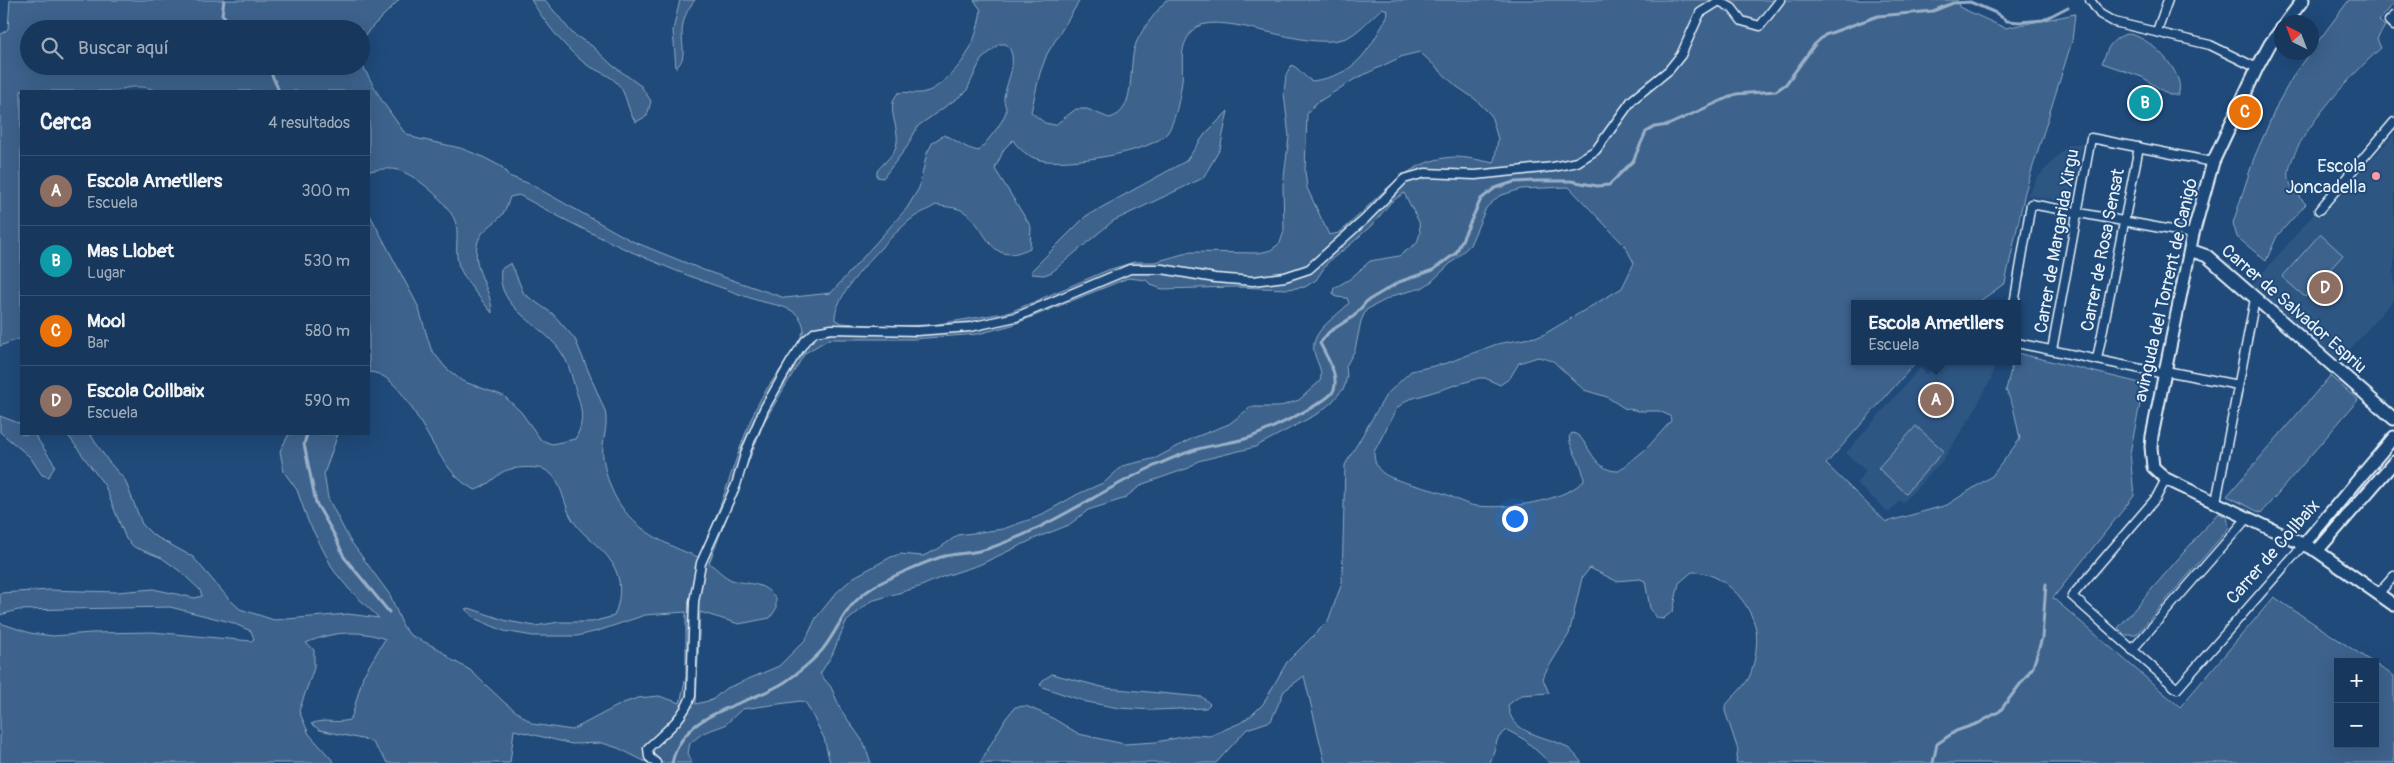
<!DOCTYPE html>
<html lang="es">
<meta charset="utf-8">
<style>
:root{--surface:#17385c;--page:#244365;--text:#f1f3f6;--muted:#9eacbb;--line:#365272;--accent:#ea580c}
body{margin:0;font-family:Pangolin,sans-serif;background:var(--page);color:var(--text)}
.controls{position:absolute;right:15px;bottom:15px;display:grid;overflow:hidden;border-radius:0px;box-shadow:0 5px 20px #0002}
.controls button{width:45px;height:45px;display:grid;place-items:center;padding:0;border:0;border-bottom:1px solid var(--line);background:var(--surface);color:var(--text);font:25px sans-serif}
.compass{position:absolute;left:2274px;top:15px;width:45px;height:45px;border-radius:50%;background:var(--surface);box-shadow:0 5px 20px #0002;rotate:318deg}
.you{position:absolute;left:1514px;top:518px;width:18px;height:18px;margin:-12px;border:4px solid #fff;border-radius:50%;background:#1a73e8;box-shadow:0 0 0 8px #1a73e833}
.badge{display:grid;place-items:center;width:32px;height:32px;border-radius:50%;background:var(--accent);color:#fff;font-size:16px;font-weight:700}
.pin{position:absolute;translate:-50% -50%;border:2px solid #fff;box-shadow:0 1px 5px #0006}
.popup{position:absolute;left:1851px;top:300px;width:170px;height:65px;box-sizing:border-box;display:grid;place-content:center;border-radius:0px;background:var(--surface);filter:drop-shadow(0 1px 4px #0005);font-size:16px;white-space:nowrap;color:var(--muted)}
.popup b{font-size:19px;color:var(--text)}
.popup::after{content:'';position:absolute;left:50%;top:100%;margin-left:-10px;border:10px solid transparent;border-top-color:var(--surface)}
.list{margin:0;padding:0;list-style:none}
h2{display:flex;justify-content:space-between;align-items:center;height:65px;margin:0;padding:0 20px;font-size:21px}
h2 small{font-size:16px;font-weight:400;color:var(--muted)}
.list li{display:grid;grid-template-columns:32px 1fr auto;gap:15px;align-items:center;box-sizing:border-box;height:70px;padding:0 20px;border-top:1px solid var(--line)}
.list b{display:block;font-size:19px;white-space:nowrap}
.list p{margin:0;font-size:16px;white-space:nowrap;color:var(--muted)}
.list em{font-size:16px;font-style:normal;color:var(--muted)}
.icon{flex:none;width:28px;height:28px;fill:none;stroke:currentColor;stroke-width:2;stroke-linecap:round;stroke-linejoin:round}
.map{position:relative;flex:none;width:2394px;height:763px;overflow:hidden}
.search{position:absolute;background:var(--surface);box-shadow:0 5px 20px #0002;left:20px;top:20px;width:350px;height:55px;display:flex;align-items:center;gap:12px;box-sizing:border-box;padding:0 18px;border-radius:28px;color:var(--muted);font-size:19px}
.panel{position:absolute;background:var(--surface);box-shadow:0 5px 20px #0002;left:20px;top:90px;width:350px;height:345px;border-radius:0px}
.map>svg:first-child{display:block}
</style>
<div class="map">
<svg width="2394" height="763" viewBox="0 0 2394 763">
<rect width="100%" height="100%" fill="#1f4a7a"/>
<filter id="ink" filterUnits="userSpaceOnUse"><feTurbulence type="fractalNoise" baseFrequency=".02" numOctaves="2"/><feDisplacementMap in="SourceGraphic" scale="10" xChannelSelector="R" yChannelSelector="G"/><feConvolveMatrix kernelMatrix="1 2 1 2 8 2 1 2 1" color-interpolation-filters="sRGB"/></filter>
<g filter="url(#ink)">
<!-- built -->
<path fill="#2e5683" d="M2394,134V299L2340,361L2252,285L2315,213L2321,217Z
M2082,143L2072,198L2066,202L2027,195L2038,177L2068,145Z
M1937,361H1995L1991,379L1972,415L1942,461L1903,503L1900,500L1889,513L1856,483L1866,471L1846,453L1920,368L1927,374Z"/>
<!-- green -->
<path fill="#3c628c" stroke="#92aac2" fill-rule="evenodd" d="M10,0H399L369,30L361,43V29H29V66H361V63L382,101L404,132L415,138L460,148L481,156L502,167L509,176L530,184L632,241L706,271L785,298L831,293L907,208L919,188L927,153L933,142L944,135C959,141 963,148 979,151C988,139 1001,126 1006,112C1007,107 1003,102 1004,97C1007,80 1020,58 1006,44H999L981,60L966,92L918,126L907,147L883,178L877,177V171C884,162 896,154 897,142C899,125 885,108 898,93C907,91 916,95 925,92C934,90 941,83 948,77C969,58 977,37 981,10L974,0H1080L1047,54L1040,73L1031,112L1045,123L1055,125L1076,109H1087L1109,118C1139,112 1126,63 1137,41C1144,26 1156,13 1166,0H1957L1959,7L2005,28L2075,14L2072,41L2025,192L2005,283L1976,304H1855V361H1917L1826,464L1886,522L1947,505L1992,476L2020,439L2013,406L2006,390L2013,361H2017V353L2144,384L2130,453L2134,496L2053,598L2180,707L2274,597L2372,662H2338V744H2375V664L2394,676V763H1736L1738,750L1725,711V706C1733,696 1747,685 1751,673C1755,661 1758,643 1756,630C1751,602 1722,571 1692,572L1679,583L1673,611L1663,619L1657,618L1650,608L1645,581L1640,579L1616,581L1590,568L1582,578L1569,634L1545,673L1543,679L1549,693L1521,695L1508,705C1510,735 1545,735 1565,746C1572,750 1577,757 1582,763H1550L1525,740L1507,730L1498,738L1490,763H1325L1304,676L1284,691L1271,721L1247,729L1216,763H980L1006,718L1015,707L1026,706L1049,716L1079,734L1124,744L1156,742L1193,735L1210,736L1240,723L1253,714L1263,704L1287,662L1328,621L1342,583L1345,465L1386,395L1411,371L1447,363L1497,344L1541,336L1622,288L1634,263L1625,246L1569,187L1521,189L1499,196L1486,208L1470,245L1431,282L1422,288L1395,295L1366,310L1361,321L1355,350L1346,366L1347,377L1344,388L1332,402L1319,413L1255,447L1198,461L1189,468L1143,484L1123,499L1088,510L1069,525L1036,538L979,565L942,577L919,587L871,601L846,622L832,655L820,674L831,687L841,710L864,743L871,763H830L824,738L806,703L801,701L742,709L725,725L703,733L690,743L688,753L692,763H648L618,748L602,743L572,744L514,730L510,763H388L371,741L320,730L311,724C323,718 336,724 349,720L352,716L363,676L385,639C359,629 331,632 306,643L314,650V668L299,711L309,734L335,763H0V623L30,633L53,636L91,633L153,632L251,641L254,639L251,631L230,622L170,607L18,610L0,615V593L49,590L117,592L153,589L195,598L202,596L200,590L181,572L162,558L134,547L126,539L105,486L67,434H90L108,461L125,480L142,524L153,535L193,557L229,599L240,609L274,620L348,614L379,618L349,589L334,571L308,521L297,490L284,472L280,451L289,434H338L324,474L328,498L349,539L390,595L403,626L410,635L439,649L452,660L470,670L505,703L533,724L572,730L623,703L638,698L659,696L680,703L686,677V612L645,615L598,631L577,636H533L504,631L476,619L465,609L469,608L507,621L535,626L559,622H592L614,616C620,602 622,585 616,571C608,549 584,539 572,519C562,503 562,471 538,468C527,467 510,467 501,473C492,480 486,486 476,490C431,473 413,374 369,372V213L418,306L431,349L445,367L462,381L504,396L521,412L541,440L552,444L575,439C585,423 582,408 576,391C572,379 570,366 563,355C545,324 495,310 501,269L511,263L524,294L553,314L575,339L605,411C609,427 601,441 603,457C611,515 647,538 698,557C723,510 734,456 756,408C769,380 793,358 804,330C801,304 772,306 753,299C745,296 738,294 731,291C657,266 587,233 519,195L510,197C508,203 506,209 502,215C495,224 482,229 478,241C470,268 492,288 492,313C481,299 466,283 459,266C454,252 459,238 456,224C451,204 412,170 392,169C385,168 376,170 369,171V91H156C146,85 127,86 117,91H21V338L0,346V35L8,29ZM1383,8L1388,11L1387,17C1367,53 1356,75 1312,81C1303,77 1300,68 1291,65L1286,75L1284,93L1289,137L1283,185L1284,231L1280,243L1271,250L1259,253L1190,252L1155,262H1134L1108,270L1010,312L932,325L883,326L842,323L835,320C832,295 890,237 910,220C917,214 928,210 936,205C944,207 957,207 963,211C990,228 987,269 1030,248L1031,227L995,169L1004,149L1013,140C1018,149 1029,157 1040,160C1063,166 1154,153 1168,132C1176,119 1180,96 1182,81C1184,59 1177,46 1196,27C1227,11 1302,51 1343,39C1358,35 1370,17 1383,8ZM1420,52L1456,86L1475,99L1491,115L1498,139L1494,163C1478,160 1460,155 1444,158C1400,165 1372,206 1339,233L1329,235L1307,188L1305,171L1307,114L1315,104L1355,79L1403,56ZM1404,193L1419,222L1420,233L1417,243L1399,256L1370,261L1350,279L1334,288L1333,293L1336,297L1347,298L1349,303C1336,318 1307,332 1315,355C1318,365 1323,371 1320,381L1299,400L1278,407H1251L1229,424L1193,438L1156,458L1122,466L1105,482L1078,494L1037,517L1003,529L958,535L938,549L923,556L900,554L891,557L854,577L836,593L816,618L806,639L779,666L725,689L712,700L696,704L700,612L739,624L770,618L776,609V598C760,580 752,586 732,580C724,577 716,568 709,563L764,422L805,353L829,339H913L978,334L1012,325L1128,278L1146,280L1151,285L1162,289L1235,287L1288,289L1305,287L1316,280L1328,262L1351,244L1374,223L1391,202ZM1538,357L1553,361L1584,390L1607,397L1624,408L1639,411H1659L1670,416L1671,421L1647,448L1619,471C1590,472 1589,435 1572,433L1569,437C1571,453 1584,464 1584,481C1561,502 1508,509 1477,506C1465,505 1456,498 1445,494C1429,488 1395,482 1383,473C1376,468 1374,460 1374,452L1397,408L1407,400L1479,378H1485L1500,385L1510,378L1519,363Z
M531,0H545L573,34L592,46L612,65L641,86L651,101L647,116L636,122C626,110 628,93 616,82C607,73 593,70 583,62C562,45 545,22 531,0Z
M680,0H695C687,9 682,21 682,34C682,47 687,58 676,68L673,30Z
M2349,0H2394V3L2379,21L2385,26L2377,39L2381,48C2356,70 2284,145 2289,179C2291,190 2298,196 2306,204L2277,236L2266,261L2237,237L2233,223L2254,158L2278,103L2296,71Z
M2126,34C2147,33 2188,74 2178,95H2169L2142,77L2102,63C2108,48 2110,40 2126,34Z
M1228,111L1220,149L1203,178L1113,221L1052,272L1044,275L1032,274V270L1086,216L1186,161L1205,134Z
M2320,234L2343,255L2305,297L2282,277Z
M2330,376L2358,400L2261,513L2227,496Z
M0,416L21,424V434H34L55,465L49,477L42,475L30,457L0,432Z
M1916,426L1944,451L1906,493L1878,468Z
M2218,513L2227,517L2229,528L2136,635H2126L2118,628Z
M1052,674L1106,688L1202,697L1210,704L1206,708L1154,710L1119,708L1087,702L1045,688L1040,685L1043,680Z"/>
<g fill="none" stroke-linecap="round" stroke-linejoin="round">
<!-- stream -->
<path stroke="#9ab0c7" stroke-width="3" d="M224,0L222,14L235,29
M268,66L279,91
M307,434L304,444L316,503L335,536L344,557L389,612
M672,763C684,709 746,707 785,682C797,674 814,660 823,649C842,624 843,607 872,588C885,579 926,562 941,557C956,553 972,554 987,549C1061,525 1123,472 1198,449C1215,444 1234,443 1251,437C1266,431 1324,404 1332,393C1342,379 1326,356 1320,343L1329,332L1354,316L1367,301L1399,282L1433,270L1456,253L1481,199L1495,188L1514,182L1536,181H1571L1597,186L1609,185L1633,161L1646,132L1655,127L1668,125L1736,94L1776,91L1786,84L1815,44L1825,35L1878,16L1933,11L1953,3L1970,2L1996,13L2007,21L2020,22L2043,20L2068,7
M1933,763L1937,744L1956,731L1979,723L2000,711L2033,667L2042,638L2046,584"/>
<!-- street casing -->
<g stroke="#e8f1f8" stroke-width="11">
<path id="street" d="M2090,0L2100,14L2114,22L2210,45L2257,68
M2394,16L2389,21L2394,26
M2157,31L2168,0
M2319,210L2394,122
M2014,304L2031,204L2193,234
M2017,343L2165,374
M2052,350L2091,138L2213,162
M2097,359L2139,147
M2166,371L2238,385
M2166,479L2156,498L2072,596L2177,689L2304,544
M2216,502L2255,299
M2378,594L2394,576
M2132,650L2248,517
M656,763L649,757L648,748C665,732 683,719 691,696L694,602L701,563L736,485L746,451L764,409L792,360L805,341L815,332L832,329L917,331L970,327L1016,317L1130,269H1162L1215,278L1253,281L1285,277L1309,269L1364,220L1404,179L1425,173L1475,175L1553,167L1577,162L1596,150L1632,100L1669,70L1681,55L1700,13L1719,1L1732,8L1742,21L1760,26L1780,0"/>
</g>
<!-- secondary casing -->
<g stroke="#e8f1f8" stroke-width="15">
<path id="secondary" d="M2286,22L2303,0
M2282,28L2270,44L2257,68L2213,162L2193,234L2152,436L2151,447L2153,467L2166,479L2317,551L2394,605
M2190,250L2207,256L2394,419
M2304,544L2394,437
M2317,551L2394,462"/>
</g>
<!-- street -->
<use href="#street" stroke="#1f4a7a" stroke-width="8"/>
<!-- secondary -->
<use href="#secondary" stroke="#1f4a7a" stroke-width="11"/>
</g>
</g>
<!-- markers -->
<circle fill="#ff9aa2" stroke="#1f4a7a" stroke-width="2" cx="2376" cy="176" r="5"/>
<g text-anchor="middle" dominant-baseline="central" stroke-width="4" stroke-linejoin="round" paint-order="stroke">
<!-- poi labels -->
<g font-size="18" fill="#e8f1f8" stroke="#1f4a7a" text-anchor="end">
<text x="2366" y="166">Escola<tspan x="2366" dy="21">Joncadella</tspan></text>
</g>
<!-- street labels -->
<g font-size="18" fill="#e8f1f8" stroke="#1f4a7a">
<text transform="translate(2057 241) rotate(-80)">Carrer de Margarida Xirgu</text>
<text transform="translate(2103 250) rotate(-79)">Carrer de Rosa Sensat</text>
<text transform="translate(2166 290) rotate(-77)">avinguda del Torrent de Canigó</text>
<text transform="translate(2294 309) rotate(41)">Carrer de Salvador Espriu</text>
<text transform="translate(2273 552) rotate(-49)">Carrer de Collbaix</text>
</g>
</g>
</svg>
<div class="controls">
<button>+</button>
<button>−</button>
</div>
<svg class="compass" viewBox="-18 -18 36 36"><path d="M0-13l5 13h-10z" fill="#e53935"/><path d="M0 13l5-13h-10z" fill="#9eacbb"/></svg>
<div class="you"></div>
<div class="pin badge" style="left:1936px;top:400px;background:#8d6e63">A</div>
<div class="popup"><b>Escola Ametllers</b>Escuela</div>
<div class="pin badge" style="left:2145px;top:103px;background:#0f9aa8">B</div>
<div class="pin badge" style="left:2245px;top:112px;background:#e8710a">C</div>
<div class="pin badge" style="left:2325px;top:288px;background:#8d6e63">D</div>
<div class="search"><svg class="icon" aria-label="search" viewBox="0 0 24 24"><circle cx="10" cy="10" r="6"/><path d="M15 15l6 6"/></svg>Buscar aquí</div>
<section class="panel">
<h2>Cerca<small>4 resultados</small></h2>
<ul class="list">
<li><span class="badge" style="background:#8d6e63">A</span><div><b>Escola Ametllers</b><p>Escuela</p></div><em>300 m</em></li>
<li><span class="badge" style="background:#0f9aa8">B</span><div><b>Mas Llobet</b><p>Lugar</p></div><em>530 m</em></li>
<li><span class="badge" style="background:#e8710a">C</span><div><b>Mool</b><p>Bar</p></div><em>580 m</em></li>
<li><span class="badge" style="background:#8d6e63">D</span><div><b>Escola Collbaix</b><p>Escuela</p></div><em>590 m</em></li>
</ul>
</section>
</div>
